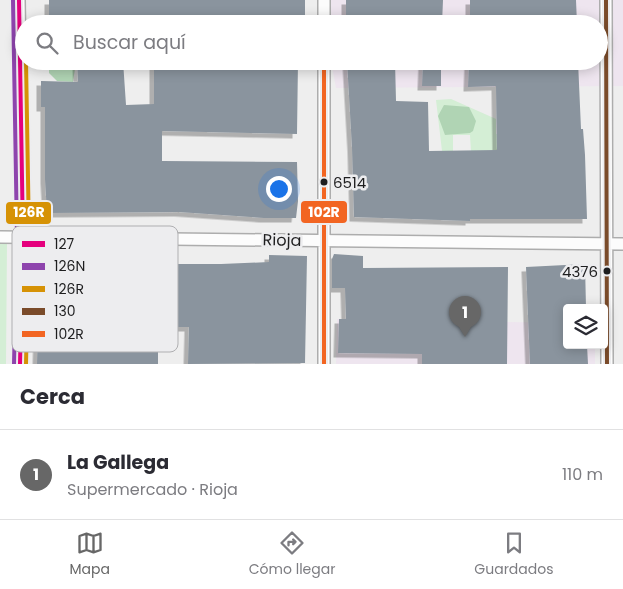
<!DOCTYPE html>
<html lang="es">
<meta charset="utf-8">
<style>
:root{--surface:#fff;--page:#f7f7f7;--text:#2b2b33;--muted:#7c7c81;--line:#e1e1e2;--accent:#676767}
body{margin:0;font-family:Poppins,sans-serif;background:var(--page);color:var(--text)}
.controls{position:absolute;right:15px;bottom:15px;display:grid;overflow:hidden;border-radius:5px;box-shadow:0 2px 12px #0003}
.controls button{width:45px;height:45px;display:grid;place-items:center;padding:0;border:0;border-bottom:1px solid var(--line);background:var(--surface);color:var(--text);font:25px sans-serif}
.you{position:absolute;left:278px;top:188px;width:18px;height:18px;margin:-12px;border:4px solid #fff;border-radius:50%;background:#1a73e8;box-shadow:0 0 0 8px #1a73e833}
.badge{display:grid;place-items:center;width:32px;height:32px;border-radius:50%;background:var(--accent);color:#fff;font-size:16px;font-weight:700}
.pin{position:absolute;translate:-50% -41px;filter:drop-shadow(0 1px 2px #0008)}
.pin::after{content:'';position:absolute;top:26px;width:18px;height:15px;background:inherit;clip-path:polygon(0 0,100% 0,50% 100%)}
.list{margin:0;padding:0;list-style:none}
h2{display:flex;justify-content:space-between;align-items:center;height:65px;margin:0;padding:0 20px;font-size:21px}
h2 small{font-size:16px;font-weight:400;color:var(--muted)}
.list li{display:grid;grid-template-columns:32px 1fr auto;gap:15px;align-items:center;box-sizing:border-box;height:90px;padding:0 20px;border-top:1px solid var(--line)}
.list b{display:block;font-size:19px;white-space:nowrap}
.list p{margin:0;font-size:16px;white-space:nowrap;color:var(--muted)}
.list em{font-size:16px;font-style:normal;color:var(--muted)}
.icon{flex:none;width:28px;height:28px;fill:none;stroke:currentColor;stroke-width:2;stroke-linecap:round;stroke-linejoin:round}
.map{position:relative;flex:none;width:623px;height:364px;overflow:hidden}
.search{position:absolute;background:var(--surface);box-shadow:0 2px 12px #0003;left:15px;right:15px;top:15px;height:55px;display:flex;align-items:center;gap:12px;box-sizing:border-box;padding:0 18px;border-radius:28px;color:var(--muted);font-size:19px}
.sheet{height:155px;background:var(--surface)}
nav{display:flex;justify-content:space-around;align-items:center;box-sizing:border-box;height:70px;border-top:1px solid var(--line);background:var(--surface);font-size:14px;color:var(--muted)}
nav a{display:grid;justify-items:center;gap:2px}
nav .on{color:var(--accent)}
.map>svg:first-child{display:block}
</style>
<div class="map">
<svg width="623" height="364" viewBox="0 0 623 364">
<defs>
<filter id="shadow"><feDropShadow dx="-4.5" dy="4.5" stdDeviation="0" flood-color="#0004"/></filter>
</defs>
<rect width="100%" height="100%" fill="#eee"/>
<!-- commercial -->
<path fill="#eee5ef" d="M331,0H623V86L336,88L331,61H599V24H324Z
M337,319L567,323V345H595V364H336Z"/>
<!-- green -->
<path fill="#d4eed5" d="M451,99L496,119V134L529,133L531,150L471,151L470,135H453V151H442L436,100Z
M0,244H7L6,364H0Z"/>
<!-- forest -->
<path fill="#b0d4b4" d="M49,61H76L73,82L57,81L49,73Z
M444,105L469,107L476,121L473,131L470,133L445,135L438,116Z"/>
<!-- building -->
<path fill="#8a949e" filter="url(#shadow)" d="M49,0H305V21H299V24L49,23Z
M346,0H443L442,24H346Z
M470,0H576L577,24H470Z
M77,61H123L126,105L154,104V61H298L297,134L162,131V161L297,162L298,201L296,218H264L179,212L47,213L45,179V107H41V81L78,82Z
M347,61H395L396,101L428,102L429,151L497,150L496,86L468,87L469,61H578L581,129H583L585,155L587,219H470V221L354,217L352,147Z
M423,61H441V86H422Z
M334,254L363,256V268L508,267L507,364H422V354L338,353L339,319H346L345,288H332V259Z
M269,255L307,256L305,363L188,364L189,327H158V364H37L40,264H221L269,262Z
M585,264L586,308H567V345H587L588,364H530L526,267Z"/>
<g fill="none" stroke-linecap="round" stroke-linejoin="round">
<!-- street casing -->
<g stroke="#adadad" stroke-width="14">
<path id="street" d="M19,0L23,237L20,364
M324,0V24
M606,0L607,364
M0,237L623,244
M324,364V61"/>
</g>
<!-- street -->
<use href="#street" stroke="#fcfcfc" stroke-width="11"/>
<!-- bus-1 casing -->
<g stroke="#ededef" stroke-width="8">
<path id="bus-1" d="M19,0L23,237L20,364"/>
</g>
<!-- bus-2 casing -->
<g stroke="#ededef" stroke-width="8">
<path id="bus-2" d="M13,0L17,237L14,364"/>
</g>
<!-- bus-3 casing -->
<g stroke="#ededef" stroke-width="8">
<path id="bus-3" d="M26,364L29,237L26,61"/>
</g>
<!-- bus-4 casing -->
<g stroke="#ededef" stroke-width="8">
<path id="bus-4" d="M606,0L607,364"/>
</g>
<!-- bus-5 casing -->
<g stroke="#ededef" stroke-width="8">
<path id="bus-5" d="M324,61V364"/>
</g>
<!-- bus-1 -->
<use href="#bus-1" stroke="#e5007d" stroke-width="4"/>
<!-- bus-2 -->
<use href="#bus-2" stroke="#8e44ad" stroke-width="4"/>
<!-- bus-3 -->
<use href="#bus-3" stroke="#d69205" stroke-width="4"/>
<!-- bus-4 -->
<use href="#bus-4" stroke="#7a4b2a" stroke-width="4"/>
<!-- bus-5 -->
<use href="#bus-5" stroke="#f26522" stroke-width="4"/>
</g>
<!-- markers -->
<g fill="#1e1e1f" stroke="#ededef" stroke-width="2">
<circle cx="324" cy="182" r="4.5"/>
<circle cx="607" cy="271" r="4.5"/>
</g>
<g text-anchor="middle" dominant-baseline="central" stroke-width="5" stroke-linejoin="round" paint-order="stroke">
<!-- bus labels -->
<g font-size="15" fill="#1e1e1f" stroke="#ededef" text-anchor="start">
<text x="333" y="182">6514</text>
<text x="598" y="271" text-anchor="end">4376</text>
</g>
<!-- street labels -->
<g font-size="16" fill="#1e1e1f" stroke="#ededef">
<text transform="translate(282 240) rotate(1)">Rioja</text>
</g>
</g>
<!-- legend -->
<rect x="12" y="226" width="166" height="126" rx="8" fill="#ededef" stroke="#afafb1" stroke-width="1"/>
<rect x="22" y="241" width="23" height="6" fill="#e5007d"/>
<rect x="22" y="263" width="23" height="7" fill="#8e44ad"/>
<rect x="22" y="286" width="23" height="6" fill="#d69205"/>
<rect x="22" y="308" width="23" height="7" fill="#7a4b2a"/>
<rect x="22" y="331" width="23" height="6" fill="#f26522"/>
<g font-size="14" fill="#1e1e1f">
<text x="54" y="249">127</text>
<text x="54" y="271">126N</text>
<text x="54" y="294">126R</text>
<text x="54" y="316">130</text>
<text x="54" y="339">102R</text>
</g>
<g stroke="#ededef" stroke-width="2">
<rect x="300" y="200" width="48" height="24" rx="5" fill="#f26522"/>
<rect x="5" y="201" width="47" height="24" rx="5" fill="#d69205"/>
</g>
<g font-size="14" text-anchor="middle" font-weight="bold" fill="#fff">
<text x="324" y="217">102R</text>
<text x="29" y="217">126R</text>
</g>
</svg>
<div class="controls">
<button><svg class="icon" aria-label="layers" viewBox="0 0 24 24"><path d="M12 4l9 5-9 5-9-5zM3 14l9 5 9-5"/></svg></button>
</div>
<div class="you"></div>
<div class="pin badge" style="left:465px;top:337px">1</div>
<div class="search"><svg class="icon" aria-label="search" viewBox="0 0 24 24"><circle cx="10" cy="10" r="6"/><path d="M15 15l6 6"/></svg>Buscar aquí</div>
</div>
<section class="sheet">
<h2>Cerca<small></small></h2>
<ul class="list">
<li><span class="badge">1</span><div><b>La Gallega</b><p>Supermercado · Rioja</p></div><em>110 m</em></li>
</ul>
</section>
<nav>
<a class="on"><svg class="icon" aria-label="map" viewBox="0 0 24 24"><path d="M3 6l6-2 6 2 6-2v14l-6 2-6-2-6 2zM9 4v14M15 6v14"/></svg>Mapa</a>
<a><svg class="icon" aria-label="directions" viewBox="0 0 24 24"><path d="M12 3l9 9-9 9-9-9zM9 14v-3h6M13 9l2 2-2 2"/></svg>Cómo llegar</a>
<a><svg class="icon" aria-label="saved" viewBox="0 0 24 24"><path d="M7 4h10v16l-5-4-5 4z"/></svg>Guardados</a>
</nav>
